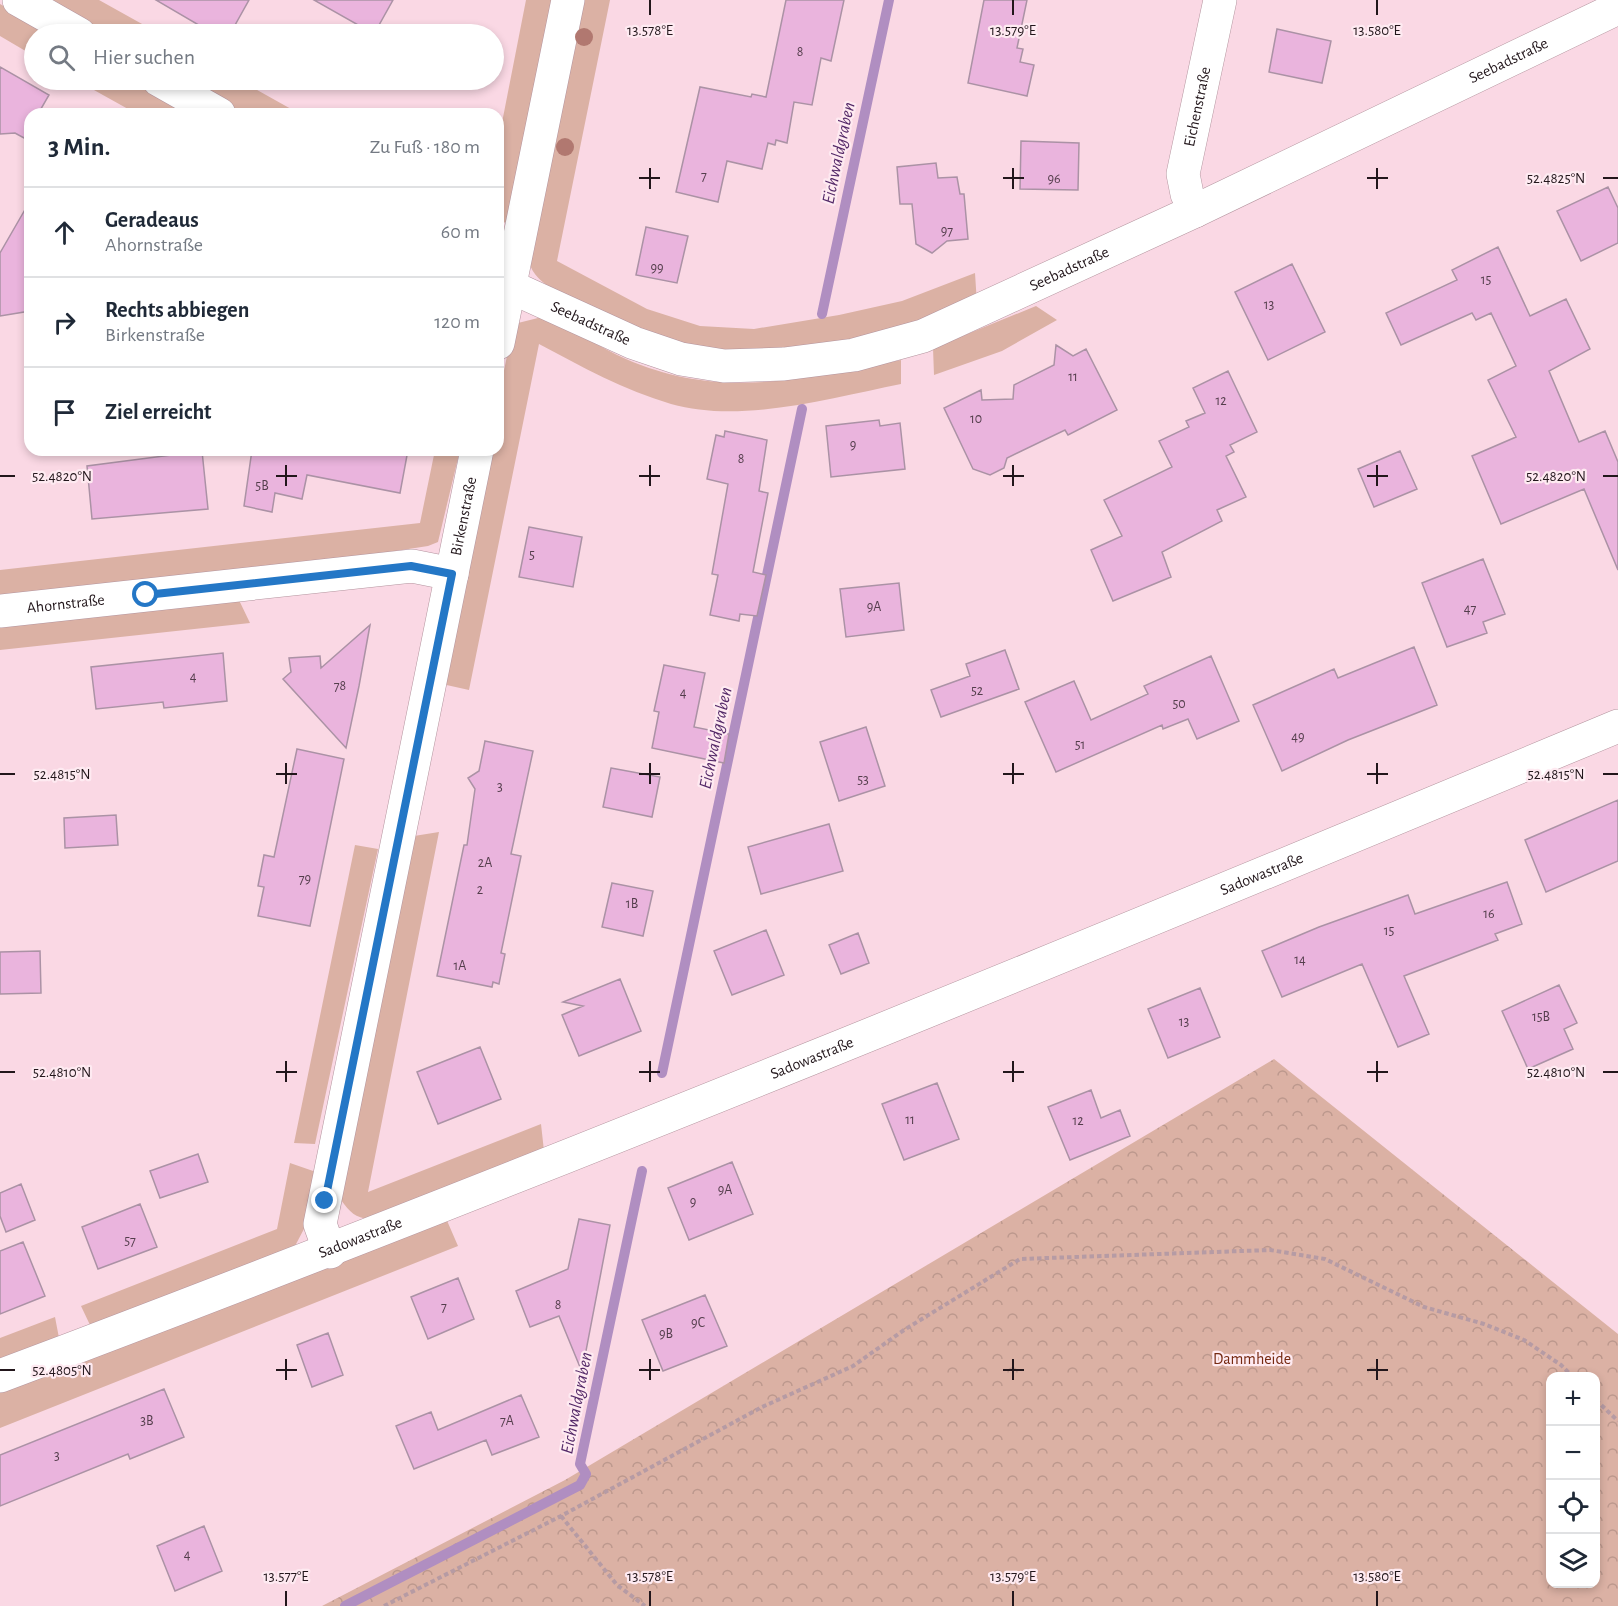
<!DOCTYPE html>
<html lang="de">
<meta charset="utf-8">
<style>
:root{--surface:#fff;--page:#f2f2f3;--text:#1f2937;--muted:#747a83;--line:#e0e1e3}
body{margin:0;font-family:"Alegreya Sans",sans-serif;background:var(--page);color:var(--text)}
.controls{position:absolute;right:18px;bottom:18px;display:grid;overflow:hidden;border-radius:12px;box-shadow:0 3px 9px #0003}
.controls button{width:54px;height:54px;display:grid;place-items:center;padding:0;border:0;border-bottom:2px solid var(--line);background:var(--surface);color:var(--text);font:30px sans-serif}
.stop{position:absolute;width:18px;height:18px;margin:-14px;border:4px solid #2477c6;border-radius:50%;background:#fff}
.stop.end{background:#2477c6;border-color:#fff;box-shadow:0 2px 6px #0008}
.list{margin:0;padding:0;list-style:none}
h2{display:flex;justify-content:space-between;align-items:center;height:78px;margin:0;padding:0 24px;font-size:26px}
h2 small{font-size:20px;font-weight:400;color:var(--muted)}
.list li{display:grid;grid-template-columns:39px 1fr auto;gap:18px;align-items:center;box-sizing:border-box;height:90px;padding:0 24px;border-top:2px solid var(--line)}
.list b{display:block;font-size:22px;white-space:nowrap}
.list p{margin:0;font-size:20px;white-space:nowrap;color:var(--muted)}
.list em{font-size:20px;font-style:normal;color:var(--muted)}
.icon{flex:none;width:33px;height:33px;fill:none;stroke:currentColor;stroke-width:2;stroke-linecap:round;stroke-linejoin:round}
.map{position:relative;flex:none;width:1618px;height:1606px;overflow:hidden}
.search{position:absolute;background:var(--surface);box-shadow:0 3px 9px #0003;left:24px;top:24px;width:480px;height:66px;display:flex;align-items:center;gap:15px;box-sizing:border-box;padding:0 21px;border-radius:33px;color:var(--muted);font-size:22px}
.panel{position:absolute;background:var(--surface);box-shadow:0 3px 9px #0003;left:24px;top:108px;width:480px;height:348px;border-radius:18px}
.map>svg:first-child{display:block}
</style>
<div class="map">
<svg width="1618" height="1606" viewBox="0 0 1618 1606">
<defs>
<pattern id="forest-crowns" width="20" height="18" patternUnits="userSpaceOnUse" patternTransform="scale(1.5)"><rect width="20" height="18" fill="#dbb1a4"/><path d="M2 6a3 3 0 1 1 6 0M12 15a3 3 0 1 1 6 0" fill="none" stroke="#bc988d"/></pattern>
</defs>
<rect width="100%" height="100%" fill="#fad8e4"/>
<!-- grass -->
<path fill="#dbb1a4" d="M36,0H99L160,34H98Z
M526,0H555L511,219L498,226V143Z
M581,0H610L557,261L647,309L700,326L754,329L839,315L902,301L975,273L977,304C888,330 794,364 700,350C660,344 624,325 589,307C568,296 536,287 529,262Z
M0,4L57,34H34V56L0,36Z
M76,80H141L205,114H137Z
M180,80H239L300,114H242Z
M1036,306L1057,320L1002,351L934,375L933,348Z
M542,317L554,319C577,332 601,348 626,359C722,401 804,378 901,360V384C831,398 741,424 671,404C624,390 582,367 539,344L469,690L442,684L489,450H498C498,407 501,363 518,323Z
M435,450H460L438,542L428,546L121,593L0,602V570L420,523Z
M238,598L250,623L0,650V623Z
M439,832L368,1192L541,1124L544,1151L370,1219C355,1218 350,1212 341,1200L414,836Z
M355,845L378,849L315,1144L294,1143Z
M290,1163L316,1172L305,1227L295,1246L90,1325L81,1306L277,1229Z
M445,1216L458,1246L0,1428V1391Z
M55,1317L59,1338L0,1361V1338Z"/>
<!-- forest -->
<path fill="url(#forest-crowns)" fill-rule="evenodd" d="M1274,1059L1618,1334V1606H322L565,1480ZM1550,1376H1596V1584H1550Z"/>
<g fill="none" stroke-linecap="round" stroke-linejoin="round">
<!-- stream -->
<path stroke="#b08ec1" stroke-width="10" d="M822,314L889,0
M662,1073L802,409
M345,1606L580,1485L586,1474L580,1464L642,1171"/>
</g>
<!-- building -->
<path fill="#eab4dd" stroke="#ab92a5" stroke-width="1.5" d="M156,0H249L230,34H214Z
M314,0H393L374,34Z
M786,0H844L831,61L821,58L812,105L794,102L787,143L776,140L775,145L768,143L762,169L727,161L718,202L676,192L700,87L751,97L752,94L766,97Z
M984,0H1027L1017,48L1023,49L1020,62L1034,65L1027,96L968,83Z
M1277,29L1331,41L1322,83L1269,72Z
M0,67L49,95L38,114H30V128L24,138L15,133L0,134Z
M1021,141L1079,143L1078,190L1020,189Z
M936,163L938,178L957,177L960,194H964L968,239L947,241L932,253L916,244L912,204H900L897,167Z
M1608,187L1618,208V243L1581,261L1557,211Z
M30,201V311L0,316V253Z
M646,227L688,236L677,283L636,275Z
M1498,247L1530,316L1566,299L1590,349L1549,371L1579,442L1605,431L1618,462V570L1584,489L1501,524L1472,456L1516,437L1488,380L1516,366L1491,313L1476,320L1472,313L1401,345L1386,313L1457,280L1452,270Z
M1292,264L1325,332L1268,360L1235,292Z
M1056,345L1073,356L1086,349L1117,410L1068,435L1065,430L1007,458L1004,468L990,475L973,469L944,408L981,390L982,400L1013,399L1014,385L1054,365Z
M1228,371L1257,432L1230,445L1234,452L1226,456L1246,497L1217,510L1222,521L1162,552L1171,577L1113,601L1091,550L1122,536L1104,500L1172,467L1159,441L1189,427L1186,421L1205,413L1193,388Z
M879,420L880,426L900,423L905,469L831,477L826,426Z
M725,431L767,440L759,491L768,493L753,572L766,575L757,616L740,614L739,621L710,615L718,575L712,574L728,484L707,479L716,435L724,437Z
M252,450H408L400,493L307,475L302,499L275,493L272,512L244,506Z
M202,451L208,509L92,519L87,466Z
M1400,451L1417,489L1374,507L1358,469Z
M529,527L582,537L573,587L519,577Z
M1483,559L1505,614L1483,622L1487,633L1447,647L1422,583Z
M899,583L904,630L846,637L840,589Z
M370,625L359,686L346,748L283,679L291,672L289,658L320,656L321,668Z
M1414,647L1437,705L1348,740L1282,771L1253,705L1334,669L1338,678Z
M1005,650L1019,689L941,717L931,690L970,676L966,664Z
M223,653L227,701L164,708L163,702L96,709L91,667Z
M1211,656L1239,721L1197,739L1188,719L1163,729L1162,725L1056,772L1025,702L1074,681L1091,720L1148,694L1144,686Z
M664,665L705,673L694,727L729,734L724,763L652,748L659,712L654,711Z
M866,727L885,786L839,801L820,742Z
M485,741L533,751L511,854L521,856L501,953L505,954L499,984L493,982L492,987L437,976L464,845H467L475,789L468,778L479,771Z
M297,749L344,759L310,926L258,916L264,887L258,886L264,855L274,857Z
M611,768L660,777L652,817L603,807Z
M1618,800V861L1546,892L1525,840Z
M116,815L118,845L65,848L64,818Z
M829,824L843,871L761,894L748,847Z
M1507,882L1522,924L1495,934L1498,940L1404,976L1429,1034L1398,1047L1362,964L1282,997L1262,951L1319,927L1408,895L1415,914Z
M612,883L653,891L643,936L602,927Z
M766,930L784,975L732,995L714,951Z
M858,933L869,963L841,974L829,945Z
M40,951L41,993L0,994V952Z
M620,979L641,1031L579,1056L562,1015L583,1006L563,1002Z
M1559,985L1577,1023L1564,1029L1573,1049L1528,1069L1502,1011Z
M1200,988L1220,1037L1168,1058L1148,1009Z
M480,1047L501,1099L438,1124L417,1072Z
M937,1083L959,1139L904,1160L882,1104Z
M1091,1090L1101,1118L1120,1110L1130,1136L1070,1160L1048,1107Z
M198,1154L208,1182L160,1198L150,1171Z
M732,1162L753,1214L689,1240L668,1188Z
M21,1184L35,1220L6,1232L0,1216V1193Z
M140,1204L157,1247L98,1269L82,1227Z
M579,1219L610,1225L582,1372L559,1316L530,1327L516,1291L568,1269Z
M23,1242L45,1296L0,1314V1251Z
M458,1278L474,1319L428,1339L411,1297Z
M705,1295L727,1346L663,1371L642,1320Z
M328,1333L343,1375L312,1387L297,1345Z
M164,1389L184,1437L130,1459L128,1454L0,1506V1455Z
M521,1395L539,1437L492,1455L486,1440L414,1469L396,1426L431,1412L438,1430Z
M204,1526L222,1571L175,1591L157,1546Z"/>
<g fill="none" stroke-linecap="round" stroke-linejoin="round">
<!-- street casing -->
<g stroke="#b3949e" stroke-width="34">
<g id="street">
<path d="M19,0L79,34"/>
<path d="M159,80L219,114"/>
<path id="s1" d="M1195,211L1187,194L1183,174L1220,0"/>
<path id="s2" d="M498,277L509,286L634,343L681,359L724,366L784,364L854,355L923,336L1195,211L1618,8"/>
<path d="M498,343L568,0"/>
<path id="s3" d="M0,611L412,566L452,574"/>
<path id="s4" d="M330,1252L320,1224L477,450"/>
<path id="s5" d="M0,1376C544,1171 1081,950 1618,726"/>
</g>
</g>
<!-- path -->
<path stroke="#b69ba4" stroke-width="4" stroke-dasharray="4.5 3" stroke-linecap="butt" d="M1596,1400L1618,1421
M561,1516L617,1585L645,1606
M384,1606L561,1516L762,1407L853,1366L904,1330L1020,1259L1270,1250L1325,1259L1424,1307L1484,1324L1524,1340L1561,1365L1572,1376"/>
<!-- street -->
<use href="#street" stroke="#fff" stroke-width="33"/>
</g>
<!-- trees -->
<g fill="#b17870">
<circle cx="584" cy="37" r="9"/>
<circle cx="565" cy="147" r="9"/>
</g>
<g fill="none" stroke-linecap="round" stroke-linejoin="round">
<!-- route -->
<path stroke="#2477c6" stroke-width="8" d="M146,595L411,566L452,574L325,1201"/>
</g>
<!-- ticks -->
<path fill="none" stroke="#22161b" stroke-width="2" d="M650,0V15M1013,0V15M1377,0V15M650,168V189M1013,168V189M1377,168V189M639,178H660M1003,178H1024M1367,178H1388M1603,178H1618M286,465V486M650,465V486M1013,465V486M1377,465V486M0,476H15M276,476H297M639,476H660M1003,476H1024M1367,476H1388M1603,476H1618M286,763V784M650,763V784M1013,763V784M1377,763V784M0,774H15M276,774H297M639,774H660M1003,774H1024M1367,774H1388M1603,774H1618M286,1061V1082M650,1061V1082M1013,1061V1082M1377,1061V1082M0,1072H15M276,1072H297M639,1072H660M1003,1072H1024M1367,1072H1388M1603,1072H1618M286,1359V1380M650,1359V1380M1013,1359V1380M1377,1359V1380M0,1370H15M276,1370H297M639,1370H660M1003,1370H1024M1367,1370H1388M286,1591V1606M650,1591V1606M1013,1591V1606M1377,1591V1606"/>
<g text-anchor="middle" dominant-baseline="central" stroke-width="4.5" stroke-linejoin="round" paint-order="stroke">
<!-- number labels -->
<g font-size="14" fill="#543e4c">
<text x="800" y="52">8</text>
<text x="704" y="176">7</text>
<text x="1054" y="179">96</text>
<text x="947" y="231">97</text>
<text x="657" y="268">99</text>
<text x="1486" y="280">15</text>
<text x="1269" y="305">13</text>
<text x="1073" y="377">11</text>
<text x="1221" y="401">12</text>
<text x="976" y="419">10</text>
<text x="853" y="445">9</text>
<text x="741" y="459">8</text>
<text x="262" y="486">5B</text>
<text x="532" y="555">5</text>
<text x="874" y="607">9A</text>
<text x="1470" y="609">47</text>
<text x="193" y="677">4</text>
<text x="340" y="686">78</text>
<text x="977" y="691">52</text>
<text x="683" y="693">4</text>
<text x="1179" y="704">50</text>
<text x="1298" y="737">49</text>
<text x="1080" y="745">51</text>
<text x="863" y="780">53</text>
<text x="500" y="787">3</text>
<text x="485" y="863">2A</text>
<text x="305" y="879">79</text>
<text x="480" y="890">2</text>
<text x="632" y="904">1B</text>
<text x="1489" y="914">16</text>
<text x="1389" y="931">15</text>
<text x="1300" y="960">14</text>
<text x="460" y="966">1A</text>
<text x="1541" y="1017">15B</text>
<text x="1184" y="1022">13</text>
<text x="910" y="1120">11</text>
<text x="1078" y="1121">12</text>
<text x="725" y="1190">9A</text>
<text x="693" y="1202">9</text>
<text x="130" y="1241">57</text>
<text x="558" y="1305">8</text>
<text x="444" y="1307">7</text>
<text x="698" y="1323">9C</text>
<text x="666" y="1334">9B</text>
<text x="147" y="1421">3B</text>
<text x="507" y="1421">7A</text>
<text x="57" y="1456">3</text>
<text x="187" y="1555">4</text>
</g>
<!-- street labels -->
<g font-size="16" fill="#22161b" stroke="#feeaf1">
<text stroke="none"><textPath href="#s2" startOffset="1094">Seebadstraße</textPath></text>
<text stroke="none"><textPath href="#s1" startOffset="108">Eichenstraße</textPath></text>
<text stroke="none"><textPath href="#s2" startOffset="608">Seebadstraße</textPath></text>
<text stroke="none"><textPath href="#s2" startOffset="104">Seebadstraße</textPath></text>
<text stroke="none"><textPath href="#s4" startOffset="752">Birkenstraße</textPath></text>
<text stroke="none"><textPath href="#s3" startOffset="66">Ahornstraße</textPath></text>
<text stroke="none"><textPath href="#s5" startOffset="1358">Sadowastraße</textPath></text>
<text stroke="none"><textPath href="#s5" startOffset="872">Sadowastraße</textPath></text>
<text stroke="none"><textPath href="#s5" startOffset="386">Sadowastraße</textPath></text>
</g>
<!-- park labels -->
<g font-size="16" fill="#752911" stroke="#feeaf1">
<text x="1252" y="1359">Dammheide</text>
</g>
<!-- water labels -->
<g font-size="18" font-style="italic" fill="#542968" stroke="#feeaf1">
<text transform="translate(839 153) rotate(-78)">Eichwaldgraben</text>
<text transform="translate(716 738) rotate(-78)">Eichwaldgraben</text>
<text transform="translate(577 1403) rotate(-79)">Eichwaldgraben</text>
</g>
</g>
<g font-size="15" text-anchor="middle" fill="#22161b" stroke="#feeaf1" stroke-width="4.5" stroke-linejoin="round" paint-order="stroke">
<text x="650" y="35">13.578°E</text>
<text x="1013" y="35">13.579°E</text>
<text x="1377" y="35">13.580°E</text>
<text x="1556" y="183">52.4825°N</text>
<text x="62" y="481">52.4820°N</text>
<text x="1556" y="481">52.4820°N</text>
<text x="62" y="779">52.4815°N</text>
<text x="1556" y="779">52.4815°N</text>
<text x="62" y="1077">52.4810°N</text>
<text x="1556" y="1077">52.4810°N</text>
<text x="62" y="1375">52.4805°N</text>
<text x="286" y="1581">13.577°E</text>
<text x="650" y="1581">13.578°E</text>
<text x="1013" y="1581">13.579°E</text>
<text x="1377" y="1581">13.580°E</text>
</g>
</svg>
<div class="controls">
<button>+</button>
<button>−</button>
<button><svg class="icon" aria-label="locate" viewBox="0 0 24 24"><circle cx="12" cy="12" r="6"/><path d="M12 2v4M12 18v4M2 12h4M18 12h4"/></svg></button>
<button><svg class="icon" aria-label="layers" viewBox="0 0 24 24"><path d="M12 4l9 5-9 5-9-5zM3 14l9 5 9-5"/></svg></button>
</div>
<div class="stop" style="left:146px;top:595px"></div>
<div class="stop end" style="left:325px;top:1201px"></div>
<div class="search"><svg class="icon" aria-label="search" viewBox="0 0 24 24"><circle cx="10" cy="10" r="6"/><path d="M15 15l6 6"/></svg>Hier suchen</div>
<section class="panel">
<h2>3 Min.<small>Zu Fuß · 180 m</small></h2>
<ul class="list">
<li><svg class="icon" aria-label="ahead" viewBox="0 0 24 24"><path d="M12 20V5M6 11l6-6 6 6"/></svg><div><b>Geradeaus</b><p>Ahornstraße</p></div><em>60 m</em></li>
<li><svg class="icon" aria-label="right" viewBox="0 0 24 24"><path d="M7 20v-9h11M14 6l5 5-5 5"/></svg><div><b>Rechts abbiegen</b><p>Birkenstraße</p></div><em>120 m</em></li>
<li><svg class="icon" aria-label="arrive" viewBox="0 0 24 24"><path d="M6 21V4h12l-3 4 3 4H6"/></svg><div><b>Ziel erreicht</b></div></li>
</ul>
</section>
</div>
